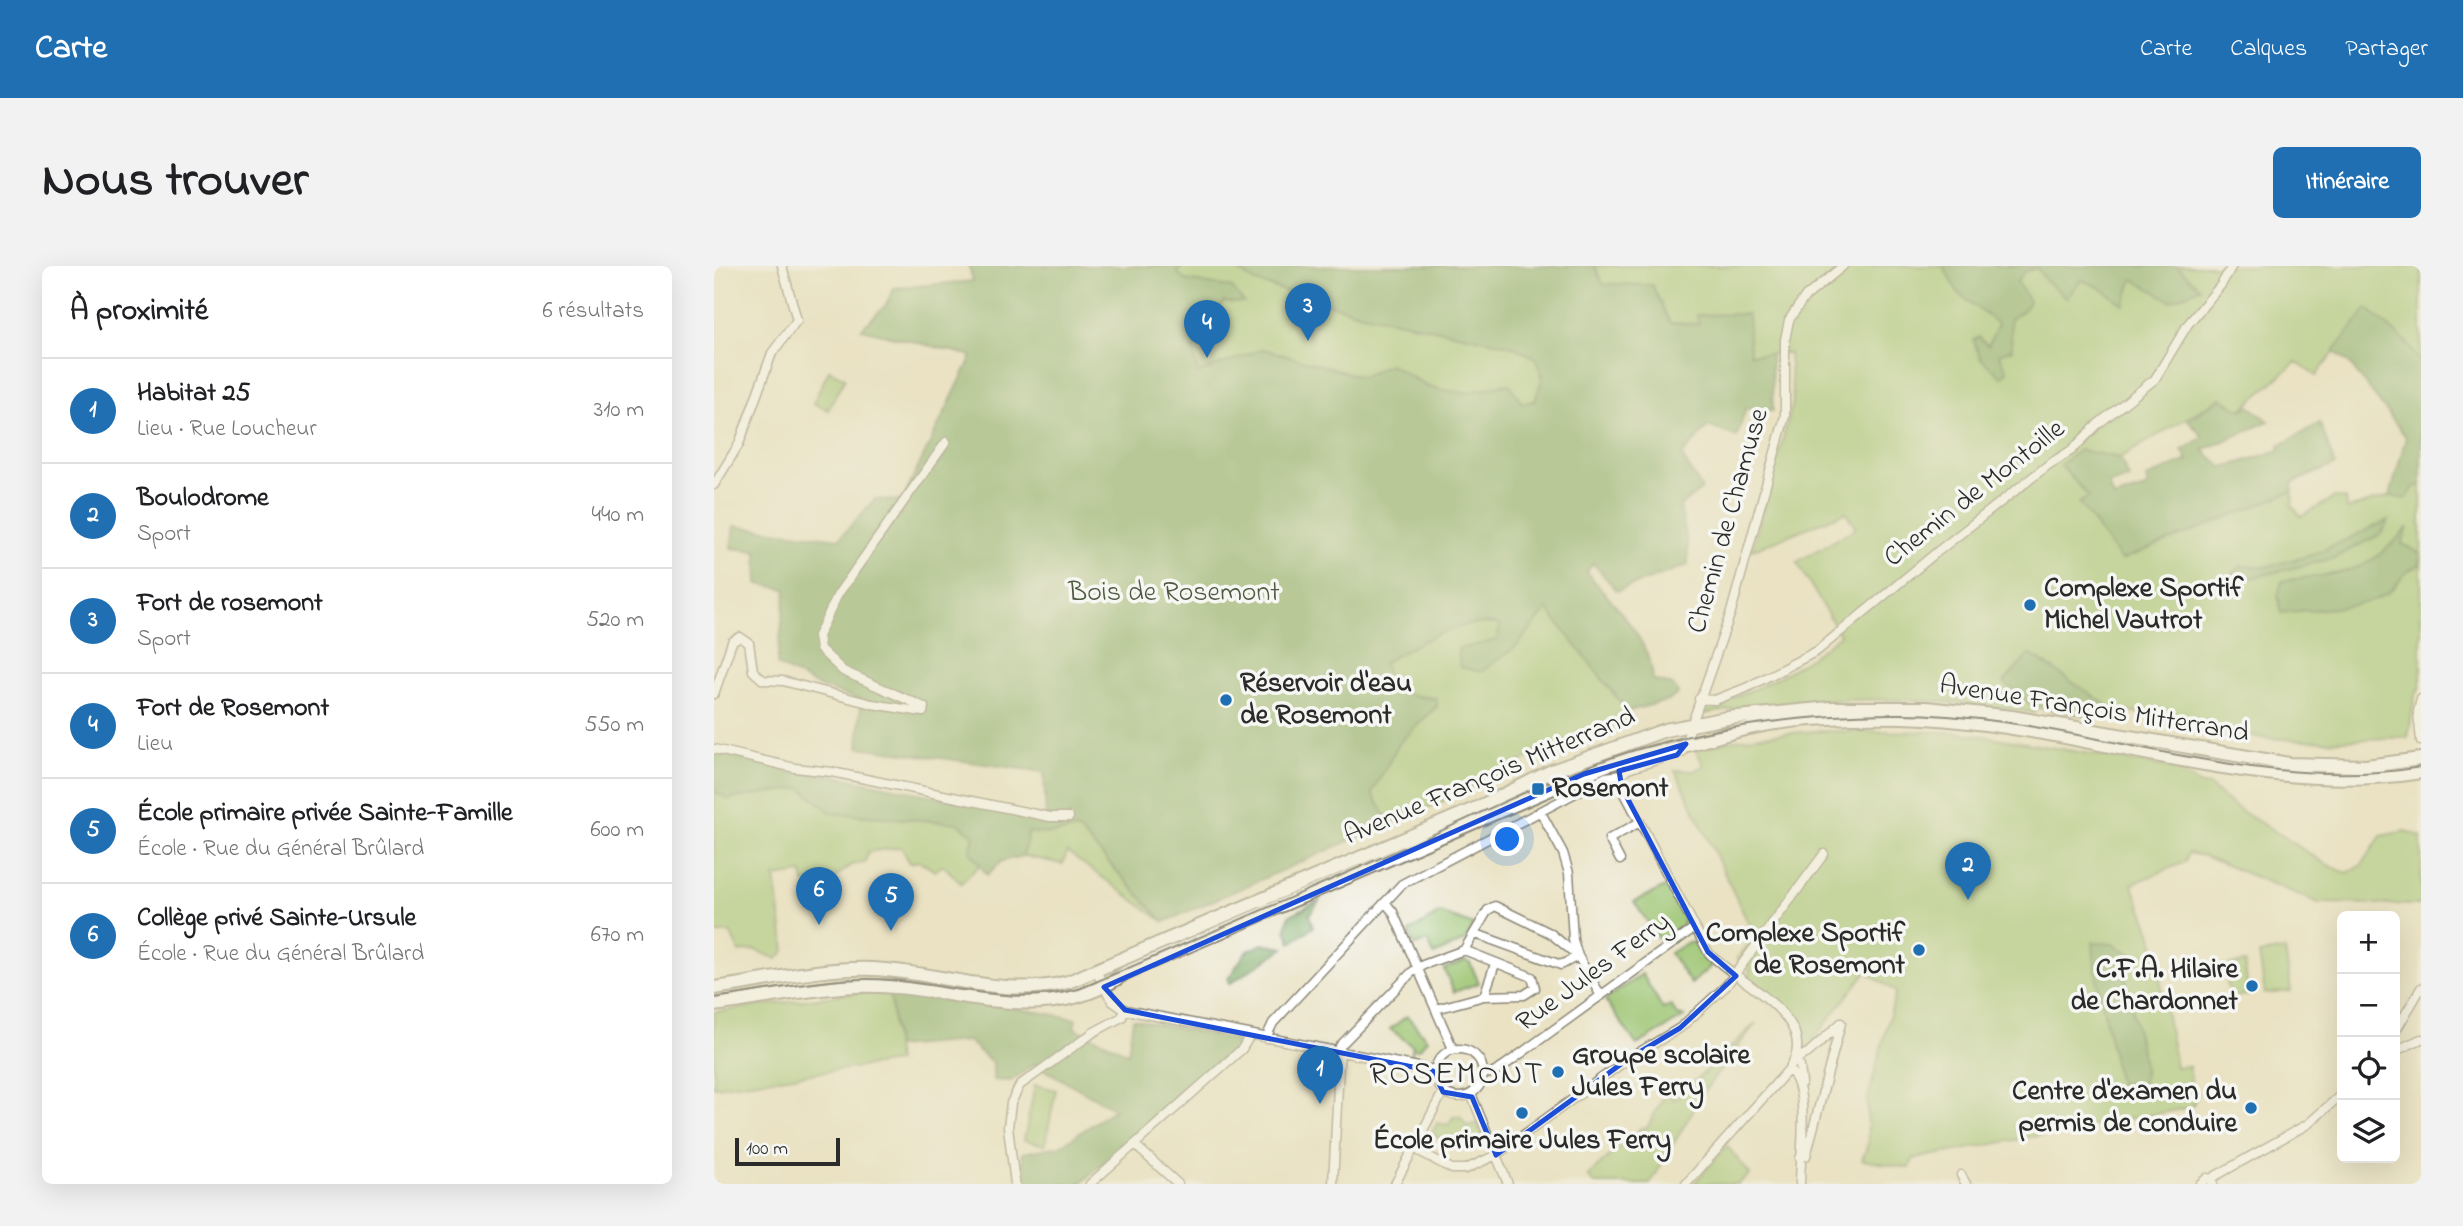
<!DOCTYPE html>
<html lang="fr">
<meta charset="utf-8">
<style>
:root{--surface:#fff;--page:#f2f2f2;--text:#202124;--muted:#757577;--line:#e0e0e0;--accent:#1f6fb2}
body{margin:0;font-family:"Indie Flower",sans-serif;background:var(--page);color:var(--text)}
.controls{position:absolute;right:21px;bottom:21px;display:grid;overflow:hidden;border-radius:10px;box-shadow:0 7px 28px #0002}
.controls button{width:63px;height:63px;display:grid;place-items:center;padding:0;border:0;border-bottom:2px solid var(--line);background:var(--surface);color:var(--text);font:35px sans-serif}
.scale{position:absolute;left:21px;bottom:18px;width:105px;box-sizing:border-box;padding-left:7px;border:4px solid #2b2b2b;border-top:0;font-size:19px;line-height:24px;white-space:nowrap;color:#2b2b2b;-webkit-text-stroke:5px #f6f6f2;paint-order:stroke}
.you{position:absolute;left:794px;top:574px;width:24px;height:24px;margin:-18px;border:5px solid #fff;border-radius:50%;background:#1a73e8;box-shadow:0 0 0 10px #1a73e833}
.badge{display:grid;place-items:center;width:46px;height:46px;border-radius:50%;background:var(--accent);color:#fff;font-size:23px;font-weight:700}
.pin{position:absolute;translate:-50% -58px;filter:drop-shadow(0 2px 4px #0008)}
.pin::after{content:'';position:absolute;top:37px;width:24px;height:21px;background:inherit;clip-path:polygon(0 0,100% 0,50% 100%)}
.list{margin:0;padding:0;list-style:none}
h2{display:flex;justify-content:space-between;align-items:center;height:91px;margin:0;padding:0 28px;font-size:30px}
h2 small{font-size:23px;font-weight:400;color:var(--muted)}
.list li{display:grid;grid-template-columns:46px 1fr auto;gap:21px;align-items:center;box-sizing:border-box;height:105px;padding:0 28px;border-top:2px solid var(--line)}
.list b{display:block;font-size:26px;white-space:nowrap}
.list p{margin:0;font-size:23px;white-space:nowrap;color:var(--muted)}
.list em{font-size:23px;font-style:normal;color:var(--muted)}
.icon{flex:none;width:38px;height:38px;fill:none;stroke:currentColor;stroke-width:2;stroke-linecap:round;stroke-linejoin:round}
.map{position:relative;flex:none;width:1707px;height:918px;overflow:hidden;border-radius:10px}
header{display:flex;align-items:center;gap:42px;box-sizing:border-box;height:98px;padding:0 35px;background:var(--accent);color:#fff}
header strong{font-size:33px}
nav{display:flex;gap:38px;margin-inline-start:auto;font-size:24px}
.intro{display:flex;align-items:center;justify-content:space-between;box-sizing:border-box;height:168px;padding:0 42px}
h1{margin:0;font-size:49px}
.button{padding:18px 32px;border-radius:10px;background:var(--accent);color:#fff;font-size:24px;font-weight:700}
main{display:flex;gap:42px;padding:0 42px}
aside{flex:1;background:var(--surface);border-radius:10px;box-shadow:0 7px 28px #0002}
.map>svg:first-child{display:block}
</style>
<header>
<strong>Carte</strong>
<nav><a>Carte</a><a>Calques</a><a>Partager</a></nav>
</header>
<div class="intro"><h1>Nous trouver</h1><a class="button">Itinéraire</a></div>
<main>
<aside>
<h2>À proximité<small>6 résultats</small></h2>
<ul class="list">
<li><span class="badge">1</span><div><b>Habitat 25</b><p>Lieu · Rue Loucheur</p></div><em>310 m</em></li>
<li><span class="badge">2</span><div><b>Boulodrome</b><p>Sport</p></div><em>440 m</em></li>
<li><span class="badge">3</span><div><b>Fort de rosemont</b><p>Sport</p></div><em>520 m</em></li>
<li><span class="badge">4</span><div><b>Fort de Rosemont</b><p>Lieu</p></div><em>550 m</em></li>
<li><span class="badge">5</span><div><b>École primaire privée Sainte-Famille</b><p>École · Rue du Général Brûlard</p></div><em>600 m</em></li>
<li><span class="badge">6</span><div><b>Collège privé Sainte-Ursule</b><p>École · Rue du Général Brûlard</p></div><em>670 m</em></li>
</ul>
</aside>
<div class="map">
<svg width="1707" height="918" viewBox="0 0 1707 918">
<rect width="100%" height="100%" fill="#f6f6f2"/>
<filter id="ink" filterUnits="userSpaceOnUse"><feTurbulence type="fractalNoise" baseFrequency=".0143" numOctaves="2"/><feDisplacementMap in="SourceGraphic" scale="14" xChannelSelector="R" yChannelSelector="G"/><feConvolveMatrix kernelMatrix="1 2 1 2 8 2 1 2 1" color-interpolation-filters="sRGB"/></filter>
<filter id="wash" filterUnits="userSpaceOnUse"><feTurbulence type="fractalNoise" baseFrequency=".00686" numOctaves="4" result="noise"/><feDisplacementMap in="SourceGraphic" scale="28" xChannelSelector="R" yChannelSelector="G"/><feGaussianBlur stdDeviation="1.57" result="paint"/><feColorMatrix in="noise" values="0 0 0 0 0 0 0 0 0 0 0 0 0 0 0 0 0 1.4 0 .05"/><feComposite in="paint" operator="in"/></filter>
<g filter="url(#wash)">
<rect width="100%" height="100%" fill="#eae2c3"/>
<!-- green -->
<path fill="#9bc470" stroke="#63784e" stroke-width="2" fill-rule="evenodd" d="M469,0H517L542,16L645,47L796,79L822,92C829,109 831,119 821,135L808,137L790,117C744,137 715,123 676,98L648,111L549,83L484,107C477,84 477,72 502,64L506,53L503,43L511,36L530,37L518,22L471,14L463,6Z
M881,0H1707V97L1693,77L1653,43L1602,110L1582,96L1527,144L1506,132L1406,192L1365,184L1375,231L1365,237L1494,257L1579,225L1578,240L1587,251L1621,231L1632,233L1633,243L1676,230L1692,233L1701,219L1707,220V288L1688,278L1693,263C1675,283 1660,297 1634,305L1673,328L1692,304L1704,300L1707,295V420L1701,430L1694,471L1611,475L1549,472L1397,442L1316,388L1291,416L1320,441L1321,447C1211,428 1098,430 989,448L988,440C1034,432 1091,399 1126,369L1083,296L1142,262L1132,246L1038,284L1079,136L1075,87L1036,89L1033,48L983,50L985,58L956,57L938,19L888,18Z
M115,104L131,112L114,144L99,137Z
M833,342L919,453L832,483L723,538L676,557L657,527L686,476L723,440V432C691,429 682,428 669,397C704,377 745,351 786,359L783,373L803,380Z
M1100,465L1241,466L1276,471L1460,502L1487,519L1496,520C1517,540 1538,552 1562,566C1586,580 1606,598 1633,607L1648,599L1667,570L1691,565L1707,570V639L1605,637L1490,590L1474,587L1471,596L1418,618L1438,668L1462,801L1475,800L1478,823L1484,828L1478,841L1199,893L1196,902L1148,894L1154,878L1153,835L1182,726L1152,706L1091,784C1079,746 1068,735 1036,713L1035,701L1023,692L1041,671L961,504L980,505L990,500L982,484C1020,471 1061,468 1100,465ZM1399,678L1420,690L1408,695L1430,799L1429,818L1405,819L1381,703Z
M87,522L118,547L245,557L260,570L256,585L266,599L247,617L229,599L221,605L205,595L196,597L187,581L154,586L151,596L137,599L119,613L90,617L88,607L61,611L71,685L63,693L41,684L25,686L17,667H0V525L14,533Z
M364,563L450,656L353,586L349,598L309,590L314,566L337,568Z
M953,620L970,653L967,663L948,677L920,636Z
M726,647L760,659L752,674L720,689L714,675L701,680L695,666Z
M974,676L981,677L997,700L977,718L956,687Z
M1571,684L1577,725L1551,728L1545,688Z
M751,695L756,697L765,717L740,726L730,703Z
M1531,697L1534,729L1515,731L1511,700Z
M928,708L949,743L957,739L962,748L970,751L923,779L891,734Z
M150,726L176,727L183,796L0,821V746Z
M693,750L713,773L705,783L699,782L697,791L699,780L676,763Z
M1042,757L991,824L936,918H881L874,910L906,880L916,877L925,863L933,862L952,826L960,833L969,827Z
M321,819L342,824L331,879L310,874Z
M746,850L753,860L763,857L770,872L744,882L717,868L723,857L734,859L739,851Z
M1013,880L1036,908L1024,918H979Z"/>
<!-- forest -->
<path fill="#7caa62" stroke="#546a46" stroke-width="2" d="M255,0H469L463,6L471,14L518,22L530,37L510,36L503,43L506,53L502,64C477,71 477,84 484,107L549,83L648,111L676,98L713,121L749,127L796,118L808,137L821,135L829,110L822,92L796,79L645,47L542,16L517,0H881L888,18L938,19L956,57L985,58L983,49L1034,48L1036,88H1057L1059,145L1032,142L1023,171L994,160L968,190L988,223L966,240L974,281V299L903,325L879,297L873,306C897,337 937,372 939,414L958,419L964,427L956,434L914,445L833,343L803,380L767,406L746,401L744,383L783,374L786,359C745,351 704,377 669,397C682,428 692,429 723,433V440L686,476L658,527L676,557L450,656L364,563L337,568L314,566L309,590L288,595L273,609L256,585L260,570L244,557L118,547L87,522L14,533L0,525V486L52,497L76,506L117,509L332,553L330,506L144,481L147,434L106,421L63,399L72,323L44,318L43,285L17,282L20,260L125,273L161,233L188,235L258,90L147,63L172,39L180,22L259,15Z
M1229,0H1463L1486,22L1457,35L1419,13L1410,39L1385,21L1367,14L1353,32L1333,16L1323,2L1310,6L1303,16L1315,35L1310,44L1296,53L1298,83L1285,88L1293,105L1288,111L1267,93L1259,74L1265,71L1274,80L1284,58L1244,27Z
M1653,42L1693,77L1707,97V220H1701L1692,233L1676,230L1692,171L1635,97L1620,85Z
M1507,132L1527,144L1535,140L1555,155L1489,184L1509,202L1566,184L1565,180L1606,157L1621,199L1578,217L1579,225L1407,294L1365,237L1375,231L1346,199L1365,184L1406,192L1415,212L1395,218L1400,232L1434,221L1432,212L1474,194L1468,184L1489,171L1474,154Z
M1675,254L1667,268L1620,292L1521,316L1519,307L1527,300L1551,301L1598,289Z
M1694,261L1688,278L1707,288L1704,300C1687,305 1686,319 1672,328C1651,343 1594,343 1567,347L1564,330L1568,315C1629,306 1652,310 1694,261Z
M1316,388L1397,442L1379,451L1320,441L1290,416Z
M607,633L595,649L599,661L577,677L572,663L575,650Z
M1379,676L1399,678L1421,690L1408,695L1430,800L1429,818L1405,819L1381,703Z
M548,678L570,682L515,718L514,713L532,686Z
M176,727C238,735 301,740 362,753L360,762L414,787L419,753L522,774L523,779L366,918H312L308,887L346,880L401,843L320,798L297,815L279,814V797L254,775L182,781Z"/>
</g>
<g filter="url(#ink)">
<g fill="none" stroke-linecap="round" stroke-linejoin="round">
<!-- minor casing -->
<g stroke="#8a8677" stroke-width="11">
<path id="minor" d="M0,219L25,178L58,87L83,54L68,0
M0,428L18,376L26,371L35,377L39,405L49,414L69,415L158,438L209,446L210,441L129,405L106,383L104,370L124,328L232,176
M985,433L1001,434L1032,422L1103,385L1223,286L1334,199L1358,184L1384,158L1441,113L1474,58L1507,19L1518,0
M1707,433L1704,446L1707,475
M0,483L81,502L118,506L336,551H355
M907,509L908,522L994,686C1019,715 1111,752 1075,803L972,918
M826,545L849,587L855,607L859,674L864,690L887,730
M906,594L895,573L926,556
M671,636L679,646L739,783
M382,705L398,735L411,744L720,804
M770,730L781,698
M722,743L770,730L810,729L821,722L818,711L750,684
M1681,766L1707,722
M552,772L559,757L688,618L892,511L907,509L914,503L968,486L1017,346L1071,150V74L1075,54L1090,32L1129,0
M721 807a24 24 0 1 1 48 0a24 24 0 1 1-48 0Z
M1681,785L1707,773
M1075,803C1097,824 1086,888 1086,918
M769,807H780L980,662
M1088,817L1086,800L1081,793L1094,787L1127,757
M757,828L794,918
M672,867L738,903H752L782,889L914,793L966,762L1012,720L1110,588
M421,879L464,918
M1086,892L1092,890L1127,757
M1247,909L1252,918
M1496,913L1594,858L1628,828
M301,918L294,861L297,837L306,819L380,766L408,751L411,744
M376,918L528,783L536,769
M619,918L626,780L698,706L709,699L750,684L774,644L781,640L836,667L864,690L847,699L762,668
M681,918L729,826
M1486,918L1493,912L1499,918"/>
</g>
<!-- secondary casing -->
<g stroke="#8a8677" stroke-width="16">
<path id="secondary" d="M0,722C51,715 107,701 159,703C224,706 289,733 354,716L765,541L838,505L951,464L1013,452L1116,442H1212L1298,451L1575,498L1652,500L1707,493
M0,739C47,733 95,722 142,720C234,715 328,768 411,707L890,500C912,492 934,488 956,483C978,478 1001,471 1023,465C1084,448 1192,448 1255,456C1405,473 1556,530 1707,506"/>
</g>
<!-- minor -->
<use href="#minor" stroke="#fff" stroke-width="8"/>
<!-- secondary -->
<use href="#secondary" stroke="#fff" stroke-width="12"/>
<!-- tram -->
<path stroke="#2b2b2b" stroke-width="2" d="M0,732C55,725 120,709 175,714C242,720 298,740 365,723C475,677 584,628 694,580C768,547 843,508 921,484C1004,459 1091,449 1177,448C1355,445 1529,531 1707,501"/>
</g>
</g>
<!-- marked area -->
<path d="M0 0H1707V918H0ZM972,478L963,489L905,505L908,522L994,686L1022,710L966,762L914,793L782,889L758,831L729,826L719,805L411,744L390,721L870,508Z" fill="#eae2c3" fill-opacity=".55" fill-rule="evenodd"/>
<path fill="none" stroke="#1d4ed8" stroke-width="5" stroke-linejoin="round" d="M972,478L963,489L905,505L908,522L994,686L1022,710L966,762L914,793L782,889L758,831L729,826L719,805L411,744L390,721L870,508Z"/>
<!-- markers -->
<g fill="#1f6fb2" stroke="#f6f6f2" stroke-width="2.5">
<circle cx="1316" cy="339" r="7"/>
<circle cx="512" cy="434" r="7"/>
<rect x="817" y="516" width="14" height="14" rx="3.5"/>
<circle cx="1205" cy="684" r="7"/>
<circle cx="1538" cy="720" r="7"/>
<circle cx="844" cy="806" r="7"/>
<circle cx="1537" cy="842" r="7"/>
<circle cx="808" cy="847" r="7"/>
</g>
<g text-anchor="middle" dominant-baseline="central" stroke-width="7" stroke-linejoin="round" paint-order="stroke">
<!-- street labels -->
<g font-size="28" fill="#2b2b2b" stroke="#f6f6f2">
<text transform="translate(1261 228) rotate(-38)">Chemin de Montoille</text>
<text transform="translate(1015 255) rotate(-74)">Chemin de Chamuse</text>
<text transform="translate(1380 444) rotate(9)">Avenue François Mitterrand</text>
<text transform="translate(776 511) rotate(-23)">Avenue François Mitterrand</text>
<text transform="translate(880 707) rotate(-36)">Rue Jules Ferry</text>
</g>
<!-- poi labels -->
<g font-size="28" font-weight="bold" fill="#2b2b2b" stroke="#f6f6f2" text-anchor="start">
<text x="1330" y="323">Complexe Sportif<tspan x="1330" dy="32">Michel Vautrot</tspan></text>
<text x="526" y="418">Réservoir d'eau<tspan x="526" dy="32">de Rosemont</tspan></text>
<text x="838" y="523">Rosemont</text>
<text x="1191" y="668" text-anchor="end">Complexe Sportif<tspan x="1191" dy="32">de Rosemont</tspan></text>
<text x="1524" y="704" text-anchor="end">C.F.A. Hilaire<tspan x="1524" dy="32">de Chardonnet</tspan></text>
<text x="858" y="790">Groupe scolaire<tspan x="858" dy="32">Jules Ferry</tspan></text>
<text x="1523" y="826" text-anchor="end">Centre d'examen du<tspan x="1523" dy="32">permis de conduire</tspan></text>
<text x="808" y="875" text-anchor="middle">École primaire Jules Ferry</text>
</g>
<!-- park labels -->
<g font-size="28" fill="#4d5940" stroke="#f6f6f2">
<text x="460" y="327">Bois de Rosemont</text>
</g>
<!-- quarter labels -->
<g font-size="32" letter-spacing="2" fill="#2b2b2b" stroke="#f6f6f2">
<text x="743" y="809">ROSEMONT</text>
</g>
</g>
</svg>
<div class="controls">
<button>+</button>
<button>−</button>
<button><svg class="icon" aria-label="locate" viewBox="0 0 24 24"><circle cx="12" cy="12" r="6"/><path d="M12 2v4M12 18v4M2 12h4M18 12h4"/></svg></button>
<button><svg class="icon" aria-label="layers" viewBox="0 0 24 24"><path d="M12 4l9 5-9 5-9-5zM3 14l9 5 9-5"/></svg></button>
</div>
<div class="scale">100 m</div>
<div class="you"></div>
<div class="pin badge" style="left:606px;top:838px">1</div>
<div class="pin badge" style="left:1254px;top:634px">2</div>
<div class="pin badge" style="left:594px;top:75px">3</div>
<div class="pin badge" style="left:493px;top:92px">4</div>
<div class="pin badge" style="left:177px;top:665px">5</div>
<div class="pin badge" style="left:105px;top:659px">6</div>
</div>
</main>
